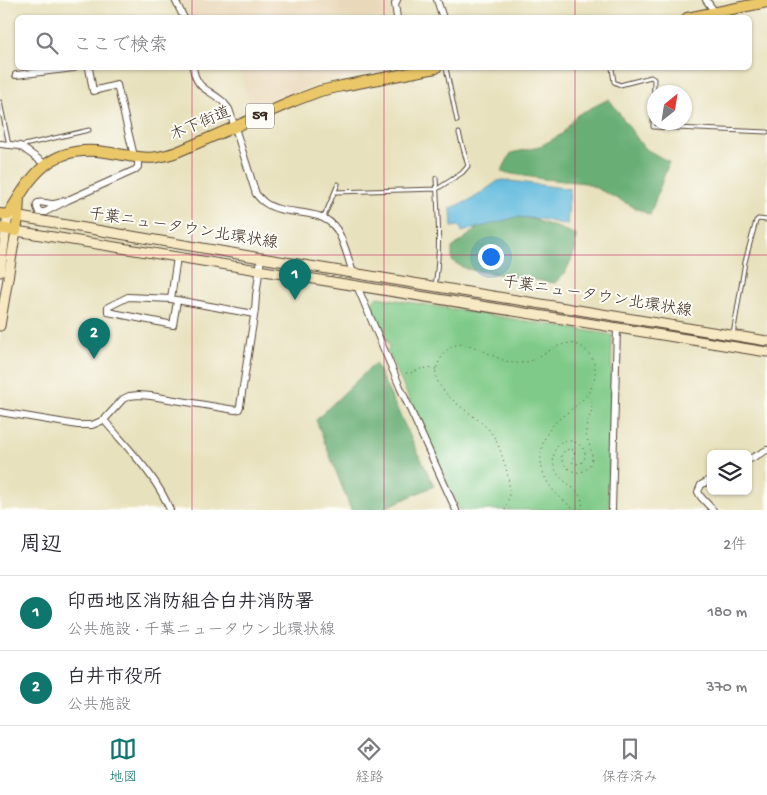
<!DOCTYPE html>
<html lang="ja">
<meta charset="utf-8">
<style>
:root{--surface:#fff;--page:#f2f2f3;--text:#2b2b33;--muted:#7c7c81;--line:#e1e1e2;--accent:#0f766e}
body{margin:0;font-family:"Gochi Hand","Klee One",sans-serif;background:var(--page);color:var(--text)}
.controls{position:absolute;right:15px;bottom:15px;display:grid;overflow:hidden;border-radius:8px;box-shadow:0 1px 4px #0004}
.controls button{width:45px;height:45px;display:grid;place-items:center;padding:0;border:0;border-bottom:1px solid var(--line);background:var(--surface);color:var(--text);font:25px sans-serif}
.compass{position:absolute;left:647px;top:85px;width:45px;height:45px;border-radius:50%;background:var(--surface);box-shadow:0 1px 4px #0004;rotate:30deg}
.you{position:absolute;left:490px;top:256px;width:18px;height:18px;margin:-12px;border:4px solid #fff;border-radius:50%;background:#1a73e8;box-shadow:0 0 0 8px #1a73e833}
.badge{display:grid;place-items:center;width:32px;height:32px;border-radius:50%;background:var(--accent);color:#fff;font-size:16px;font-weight:700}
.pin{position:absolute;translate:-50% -41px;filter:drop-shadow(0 1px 2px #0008)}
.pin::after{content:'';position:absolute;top:26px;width:18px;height:15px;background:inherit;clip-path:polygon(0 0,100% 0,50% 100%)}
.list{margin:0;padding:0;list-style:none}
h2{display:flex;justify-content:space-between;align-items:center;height:65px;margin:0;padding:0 20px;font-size:21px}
h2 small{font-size:16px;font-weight:400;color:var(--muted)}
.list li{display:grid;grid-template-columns:32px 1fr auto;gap:15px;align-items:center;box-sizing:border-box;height:75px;padding:0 20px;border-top:1px solid var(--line)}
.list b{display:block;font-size:19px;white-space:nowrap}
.list p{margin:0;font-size:16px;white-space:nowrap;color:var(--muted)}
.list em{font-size:16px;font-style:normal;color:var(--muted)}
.icon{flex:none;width:28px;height:28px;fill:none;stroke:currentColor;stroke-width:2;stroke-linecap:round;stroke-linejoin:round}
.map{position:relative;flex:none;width:767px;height:510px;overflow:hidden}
.search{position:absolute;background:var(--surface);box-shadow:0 1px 4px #0004;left:15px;right:15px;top:15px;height:55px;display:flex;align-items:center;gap:12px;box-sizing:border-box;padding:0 18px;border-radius:8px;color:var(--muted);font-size:19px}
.sheet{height:215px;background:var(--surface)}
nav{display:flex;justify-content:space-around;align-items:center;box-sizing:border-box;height:70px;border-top:1px solid var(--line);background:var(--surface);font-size:14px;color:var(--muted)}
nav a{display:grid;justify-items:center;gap:2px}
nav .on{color:var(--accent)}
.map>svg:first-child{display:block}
</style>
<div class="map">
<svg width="767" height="510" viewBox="0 0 767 510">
<rect width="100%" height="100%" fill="#fdfcf7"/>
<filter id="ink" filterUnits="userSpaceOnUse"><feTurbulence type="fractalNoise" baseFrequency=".02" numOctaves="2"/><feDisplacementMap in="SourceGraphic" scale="10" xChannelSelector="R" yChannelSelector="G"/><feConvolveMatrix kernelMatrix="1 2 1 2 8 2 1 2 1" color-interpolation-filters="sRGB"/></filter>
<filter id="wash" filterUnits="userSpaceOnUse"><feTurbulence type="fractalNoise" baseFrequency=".0096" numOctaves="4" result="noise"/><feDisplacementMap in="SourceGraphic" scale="20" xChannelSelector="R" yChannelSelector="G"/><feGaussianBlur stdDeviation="1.12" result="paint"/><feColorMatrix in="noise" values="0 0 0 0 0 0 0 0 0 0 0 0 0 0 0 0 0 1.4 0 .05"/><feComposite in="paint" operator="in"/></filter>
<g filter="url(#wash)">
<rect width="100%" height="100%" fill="#e8e1bd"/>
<!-- built -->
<path fill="#ead8ba" d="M181,0H393L392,2L394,17L225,18V16L218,18L188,17Z
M239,68H400L320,83L290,94L257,107L251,111Z"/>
<!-- green -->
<path fill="#7fca88" stroke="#5d7a53" d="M377,297L612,335L609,510H460L387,350L390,348L372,303Z"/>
<!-- forest -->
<path fill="#67ae74" stroke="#516c49" d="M609,99L644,148L669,162L650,215L586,183L543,179L501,172L511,153L539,147L562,134L577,115Z
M510,212L559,228L576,235L575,251L565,273L555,283L466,269L452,261V248L479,227Z
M375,363L434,486L380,510H351L316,420Z"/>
<!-- water -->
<path fill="#60bade" stroke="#4e727e" d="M503,180L570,189L567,225L540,219L517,217L462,232L460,226L452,227L451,208L471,200L498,181Z"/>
</g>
<g filter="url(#ink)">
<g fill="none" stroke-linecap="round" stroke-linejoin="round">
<!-- service casing -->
<g stroke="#554536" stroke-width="5">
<path id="service" d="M446,68L457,121
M612,68L614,82L620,85L651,77L654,79L653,127L767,132
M0,102L9,145
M20,146L89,130
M335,192L437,189L462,173L468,166L459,133
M324,217L338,184
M435,286C441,250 438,214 436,178
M733,335L745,262L756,221L758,219L767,220"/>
</g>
<!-- minor casing -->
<g stroke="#554536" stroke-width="8">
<path id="minor" d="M175,0L184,18
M397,0L395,4L397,18
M437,0L443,18
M706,0L715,12
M89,68L93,91L117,85L134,156
M193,68C197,89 206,88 221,100C224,102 226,106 229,109L256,194C258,196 261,200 264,202C284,218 321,205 337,230C344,241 349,261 353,273
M16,75L74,68
M0,144L20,146L45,164
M68,200C63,201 57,204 52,204C46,204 31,197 39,212H45L68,200L135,170L138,167V156
M357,286L400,387L456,510
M171,299L177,257
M177,301L173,325L108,312V307L128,297L171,299L254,314
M0,412L78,425H92L104,420L123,399L129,396L139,395L151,396L235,410L239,409L240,406L255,310L256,296L261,258
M104,420C128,449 156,475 170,510
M748,460L767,450
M711,479L701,485L698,492L701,497L713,510
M612,510L617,328"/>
</g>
<!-- secondary casing -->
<g stroke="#554536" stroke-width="11">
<path id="secondary" d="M0,272L8,215L261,258L767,341
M0,326L16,231L767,352"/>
</g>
<!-- primary casing -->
<g stroke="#554536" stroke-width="12">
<path id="primary" d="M687,18L767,2
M0,214L8,215C32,174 51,144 105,152C122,154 141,160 158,157C164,156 171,154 177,152L294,101L320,91L342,86L436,68
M0,228L16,231L18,218L19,197"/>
</g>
<!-- path -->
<path stroke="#554536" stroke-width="1" stroke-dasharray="1 4" stroke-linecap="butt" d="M406,373H411L423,368L436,369
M505,510C511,495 510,481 505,465C501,453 498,441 490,431C475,414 448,402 438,382C434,375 436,367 440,360C459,323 491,363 517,363C524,363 532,361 538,357C555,348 572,333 589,354C601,368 594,390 581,401C574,408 565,414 558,420C539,437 535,465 550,486C556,495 566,502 574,510
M582,510C587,483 548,485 554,454C558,427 598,447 581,463L575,464L572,462L575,451L571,449L565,450L561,456C564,473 585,479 591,462C595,451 586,442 586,432C586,415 598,413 588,394"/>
<!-- service -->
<use href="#service" stroke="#fff" stroke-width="3"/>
<!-- minor -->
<use href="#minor" stroke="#fff" stroke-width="6"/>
<!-- secondary -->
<use href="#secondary" stroke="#f7e9c3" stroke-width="9"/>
<!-- primary -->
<use href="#primary" stroke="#eac769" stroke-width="10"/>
</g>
</g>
<!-- grid -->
<path fill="none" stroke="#c2185b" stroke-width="1" stroke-opacity="0.55" d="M192,0V18M384,0V18M575,0V18M192,68V510M384,68V510M575,68V510M0,255H767"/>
<g text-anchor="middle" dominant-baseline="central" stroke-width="4" stroke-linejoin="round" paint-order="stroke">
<!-- shield labels -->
<rect fill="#fdfcf7" stroke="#75695f" stroke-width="1" x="246" y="103.5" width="28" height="25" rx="4"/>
<g font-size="15" font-weight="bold" fill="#3b2a1e">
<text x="260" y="116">59</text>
</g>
<!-- street labels -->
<g font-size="16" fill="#3b2a1e" stroke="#fdfcf7">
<text transform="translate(201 125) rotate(-23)">木下街道</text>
<text transform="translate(183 230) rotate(9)">千葉ニュータウン北環状線</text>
<text transform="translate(597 298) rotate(9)">千葉ニュータウン北環状線</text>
</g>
</g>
</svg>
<div class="controls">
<button><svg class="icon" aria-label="layers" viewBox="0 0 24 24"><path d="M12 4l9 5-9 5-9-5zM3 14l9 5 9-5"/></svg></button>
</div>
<svg class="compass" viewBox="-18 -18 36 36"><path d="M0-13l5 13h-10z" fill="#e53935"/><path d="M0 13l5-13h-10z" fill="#7c7c81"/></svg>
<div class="you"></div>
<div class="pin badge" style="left:295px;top:300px">1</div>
<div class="pin badge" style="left:94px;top:359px">2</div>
<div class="search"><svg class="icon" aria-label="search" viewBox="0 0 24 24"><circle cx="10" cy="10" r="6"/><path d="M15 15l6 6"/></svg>ここで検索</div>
</div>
<section class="sheet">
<h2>周辺<small>2件</small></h2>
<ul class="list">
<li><span class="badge">1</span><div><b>印西地区消防組合白井消防署</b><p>公共施設 · 千葉ニュータウン北環状線</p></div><em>180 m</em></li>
<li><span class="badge">2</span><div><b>白井市役所</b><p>公共施設</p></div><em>370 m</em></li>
</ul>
</section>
<nav>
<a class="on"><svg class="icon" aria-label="map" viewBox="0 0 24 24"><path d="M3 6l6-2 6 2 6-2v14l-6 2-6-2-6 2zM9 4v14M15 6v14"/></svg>地図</a>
<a><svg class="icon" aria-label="directions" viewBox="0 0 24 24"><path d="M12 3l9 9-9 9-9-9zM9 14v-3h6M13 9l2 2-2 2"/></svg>経路</a>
<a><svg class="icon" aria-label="saved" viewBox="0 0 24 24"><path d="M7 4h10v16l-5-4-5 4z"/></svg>保存済み</a>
</nav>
